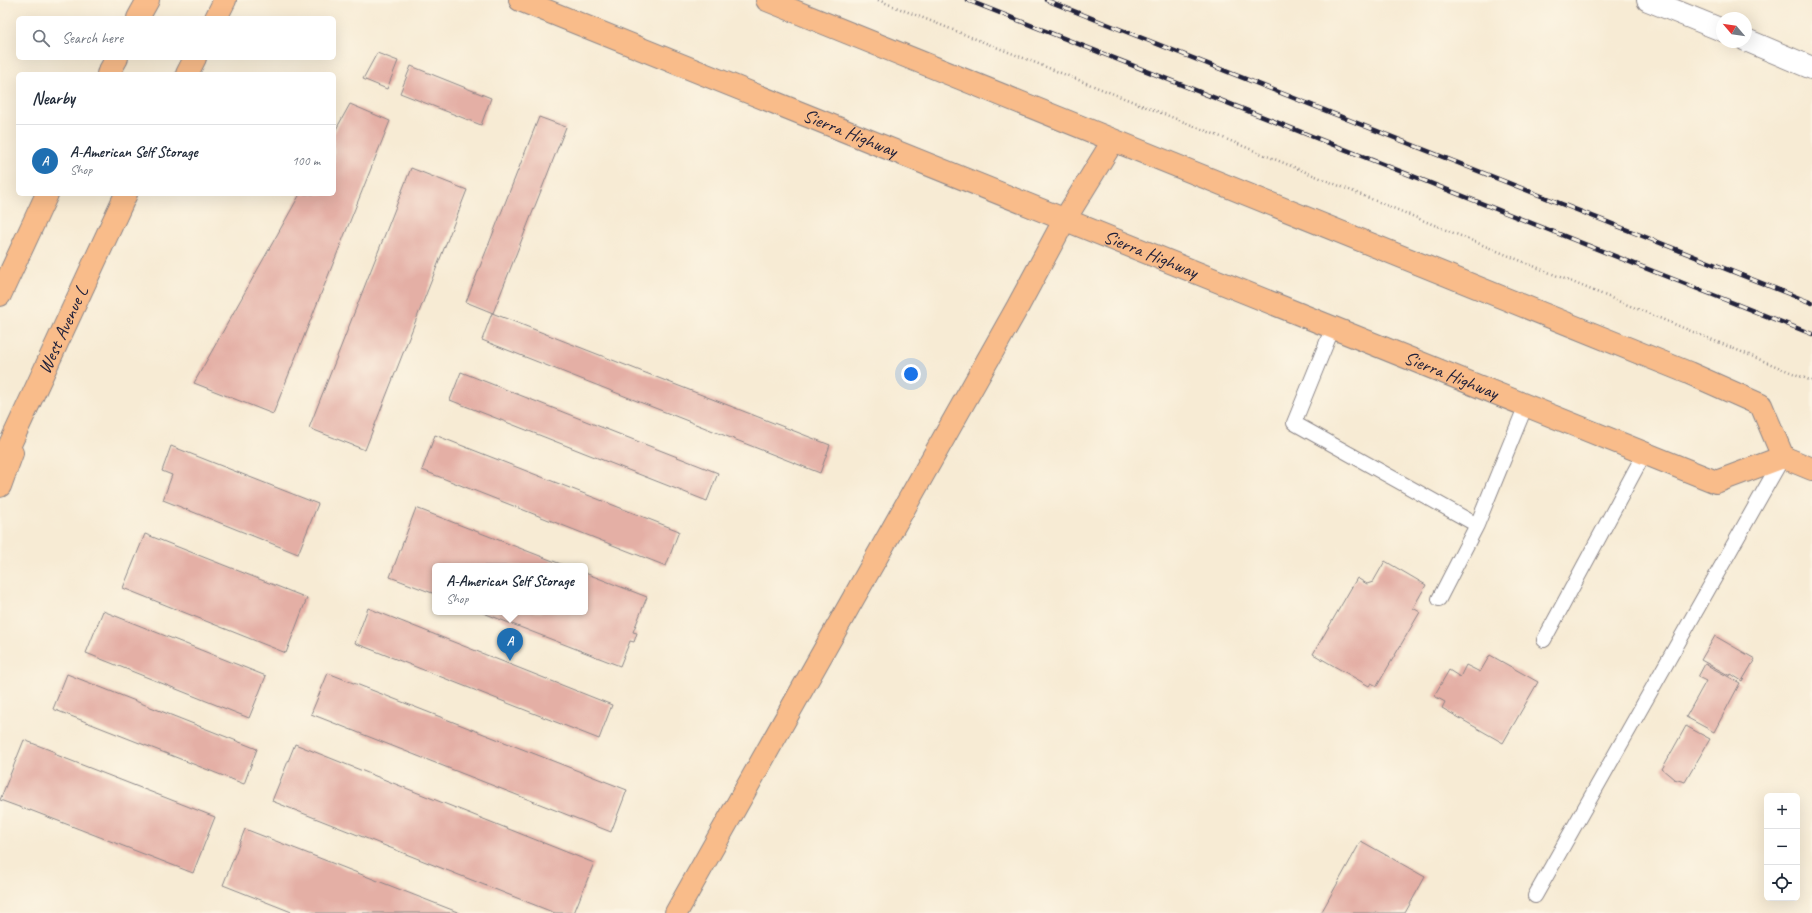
<!DOCTYPE html>
<meta charset="utf-8">
<style>
:root{--surface:#fff;--page:#f2f2f3;--text:#1f2937;--muted:#747a83;--line:#e0e1e3;--accent:#1f6fb2}
body{margin:0;font-family:Caveat,sans-serif;background:var(--page);color:var(--text)}
.controls{position:absolute;right:12px;bottom:12px;display:grid;overflow:hidden;border-radius:6px;box-shadow:0 4px 16px #0002}
.controls button{width:36px;height:36px;display:grid;place-items:center;padding:0;border:0;border-bottom:1px solid var(--line);background:var(--surface);color:var(--text);font:20px sans-serif}
.compass{position:absolute;left:1716px;top:12px;width:36px;height:36px;border-radius:50%;background:var(--surface);box-shadow:0 4px 16px #0002;rotate:299deg}
.you{position:absolute;left:911px;top:374px;width:14px;height:14px;margin:-10px;border:3px solid #fff;border-radius:50%;background:#1a73e8;box-shadow:0 0 0 6px #1a73e833}
.badge{display:grid;place-items:center;width:26px;height:26px;border-radius:50%;background:var(--accent);color:#fff;font-size:13px;font-weight:700}
.pin{position:absolute;translate:-50% -33px;filter:drop-shadow(0 1px 2px #0008)}
.pin::after{content:'';position:absolute;top:21px;width:14px;height:12px;background:inherit;clip-path:polygon(0 0,100% 0,50% 100%)}
.popup{position:absolute;left:432px;top:563px;width:156px;height:52px;box-sizing:border-box;display:grid;place-content:center;border-radius:6px;background:var(--surface);filter:drop-shadow(0 1px 3px #0005);font-size:13px;white-space:nowrap;color:var(--muted)}
.popup b{font-size:15px;color:var(--text)}
.popup::after{content:'';position:absolute;left:50%;top:100%;margin-left:-8px;border:8px solid transparent;border-top-color:var(--surface)}
.list{margin:0;padding:0;list-style:none}
h2{display:flex;justify-content:space-between;align-items:center;height:52px;margin:0;padding:0 16px;font-size:17px}
h2 small{font-size:13px;font-weight:400;color:var(--muted)}
.list li{display:grid;grid-template-columns:26px 1fr auto;gap:12px;align-items:center;box-sizing:border-box;height:72px;padding:0 16px;border-top:1px solid var(--line)}
.list b{display:block;font-size:15px;white-space:nowrap}
.list p{margin:0;font-size:13px;white-space:nowrap;color:var(--muted)}
.list em{font-size:13px;font-style:normal;color:var(--muted)}
.icon{flex:none;width:22px;height:22px;fill:none;stroke:currentColor;stroke-width:2;stroke-linecap:round;stroke-linejoin:round}
.map{position:relative;flex:none;width:1812px;height:913px;overflow:hidden}
.search{position:absolute;background:var(--surface);box-shadow:0 4px 16px #0002;left:16px;top:16px;width:320px;height:44px;display:flex;align-items:center;gap:10px;box-sizing:border-box;padding:0 14px;border-radius:6px;color:var(--muted);font-size:15px}
.panel{position:absolute;background:var(--surface);box-shadow:0 4px 16px #0002;left:16px;top:72px;width:320px;height:124px;border-radius:6px}
.map>svg:first-child{display:block}
</style>
<div class="map">
<svg width="1812" height="913" viewBox="0 0 1812 913">
<rect width="100%" height="100%" fill="#fcf5e5"/>
<filter id="ink" filterUnits="userSpaceOnUse"><feTurbulence type="fractalNoise" baseFrequency=".025" numOctaves="2"/><feDisplacementMap in="SourceGraphic" scale="8" xChannelSelector="R" yChannelSelector="G"/><feConvolveMatrix kernelMatrix="1 2 1 2 8 2 1 2 1" color-interpolation-filters="sRGB"/></filter>
<filter id="wash" filterUnits="userSpaceOnUse"><feTurbulence type="fractalNoise" baseFrequency=".012" numOctaves="4" result="noise"/><feDisplacementMap in="SourceGraphic" scale="16" xChannelSelector="R" yChannelSelector="G"/><feGaussianBlur stdDeviation="0.9" result="paint"/><feColorMatrix in="noise" values="0 0 0 0 0 0 0 0 0 0 0 0 0 0 0 0 0 1.4 0 .05"/><feComposite in="paint" operator="in"/></filter>
<g filter="url(#wash)">
<rect width="100%" height="100%" fill="#f7ebd4"/>
<g id="blocks">
<!-- building -->
<path fill="#e4afa5" d="M377,53L398,61L387,89L363,79Z
M411,66L491,98L481,125L400,93Z
M350,104L390,121L273,414L194,383L300,194H334V133Z
M539,117L566,127L493,313L466,302Z
M411,168L467,190L365,450L309,428Z
M492,313L830,445L820,473L482,340Z
M461,372L718,473L707,501L450,400Z
M435,435L679,531L666,566L422,470Z
M171,446L318,504L298,554L163,500L172,475L162,471Z
M416,508L566,566H435V594L390,577Z
M145,534L307,598L286,653L123,588Z
M1385,561L1426,585L1413,608L1420,612L1377,686L1371,683L1369,686L1313,654L1357,578L1367,584L1373,582Z
M585,573L647,597L633,632L637,633L634,642L630,641L620,666L481,612H585Z
M368,608L612,705L599,739L355,643Z
M103,611L266,676L249,718L86,653Z
M1715,636L1755,659L1742,681L1731,674L1730,676L1701,660Z
M1490,655L1538,682L1503,743L1442,708L1445,702L1434,696L1449,670L1460,677L1466,665L1480,672Z
M1705,664L1740,683L1714,732L1686,717L1706,681L1698,677Z
M328,673L627,790L611,832L311,714Z
M67,674L257,749L244,784L53,709Z
M1686,726L1710,739L1685,782L1674,779L1662,769Z
M24,740L55,752L54,754L215,817L193,873L30,810V811L0,800Z
M295,744L594,863L574,913H555L272,801Z
M245,829L460,913H294L223,885Z
M1361,841L1425,877L1405,913H1321Z"/>
</g>
</g>
<g filter="url(#ink)">
<use href="#blocks" fill-opacity="0" stroke="#8c8688" stroke-width="1"/>
<g fill="none" stroke-linecap="round" stroke-linejoin="round">
<!-- service casing -->
<g stroke="#8c8688" stroke-width="16">
<path id="service" d="M1333,327L1294,423L1477,525L1439,599
M1477,525L1526,405
M1544,640L1645,452
M1535,896L1783,457"/>
</g>
<!-- minor casing -->
<g stroke="#8c8688" stroke-width="24">
<path id="minor" d="M1648,0L1722,30
M1746,40L1812,68"/>
</g>
<!-- primary casing -->
<g stroke="#8c8688" stroke-width="24">
<g id="primary">
<path id="s1" d="M520,0L1716,482L1783,457L1812,469"/>
<path d="M767,0L1689,373L1761,405L1783,457"/>
<path d="M138,18L148,0"/>
<path d="M216,18L225,0"/>
<path d="M108,74L117,58"/>
<path d="M187,74L195,58"/>
<path d="M0,295L47,194"/>
<path id="s2" d="M0,466L126,194"/>
<path d="M0,486L12,453"/>
<path d="M676,913L1017,308L1065,219L1113,141"/>
</g>
</g>
<!-- path -->
<path stroke="#8c8688" stroke-width="2.5" stroke-dasharray="1 3" stroke-linecap="butt" d="M878,0L1204,130L1812,381"/>
<!-- service -->
<use href="#service" stroke="#fff" stroke-width="14"/>
<!-- minor -->
<use href="#minor" stroke="#fff" stroke-width="22"/>
<!-- primary -->
<use href="#primary" stroke="#f9bc8a" stroke-width="22"/>
<!-- rail casing -->
<g stroke="#22223b" stroke-width="4.5">
<path id="rail" d="M967,0L1812,334
M1046,0L1812,303"/>
</g>
<!-- rail -->
<use href="#rail" stroke="#fcf5e5" stroke-width="3" stroke-dasharray="9" stroke-linecap="butt"/>
</g>
</g>
<g text-anchor="middle" dominant-baseline="central" stroke-width="3" stroke-linejoin="round" paint-order="stroke">
<!-- street labels -->
<g font-size="19" fill="#22223b" stroke="#fcf5e5">
<text stroke="none"><textPath href="#s1" startOffset="356">Sierra Highway</textPath></text>
<text stroke="none"><textPath href="#s1" startOffset="680">Sierra Highway</textPath></text>
<text stroke="none"><textPath href="#s2" startOffset="150">West Avenue L</textPath></text>
<text stroke="none"><textPath href="#s1" startOffset="1004">Sierra Highway</textPath></text>
</g>
</g>
</svg>
<div class="controls">
<button>+</button>
<button>−</button>
<button><svg class="icon" aria-label="locate" viewBox="0 0 24 24"><circle cx="12" cy="12" r="6"/><path d="M12 2v4M12 18v4M2 12h4M18 12h4"/></svg></button>
</div>
<svg class="compass" viewBox="-18 -18 36 36"><path d="M0-13l5 13h-10z" fill="#e53935"/><path d="M0 13l5-13h-10z" fill="#747a83"/></svg>
<div class="you"></div>
<div class="pin badge" style="left:510px;top:661px">A</div>
<div class="popup"><b>A-American Self Storage</b>Shop</div>
<div class="search"><svg class="icon" aria-label="search" viewBox="0 0 24 24"><circle cx="10" cy="10" r="6"/><path d="M15 15l6 6"/></svg>Search here</div>
<section class="panel">
<h2>Nearby<small></small></h2>
<ul class="list">
<li><span class="badge">A</span><div><b>A-American Self Storage</b><p>Shop</p></div><em>100 m</em></li>
</ul>
</section>
</div>
